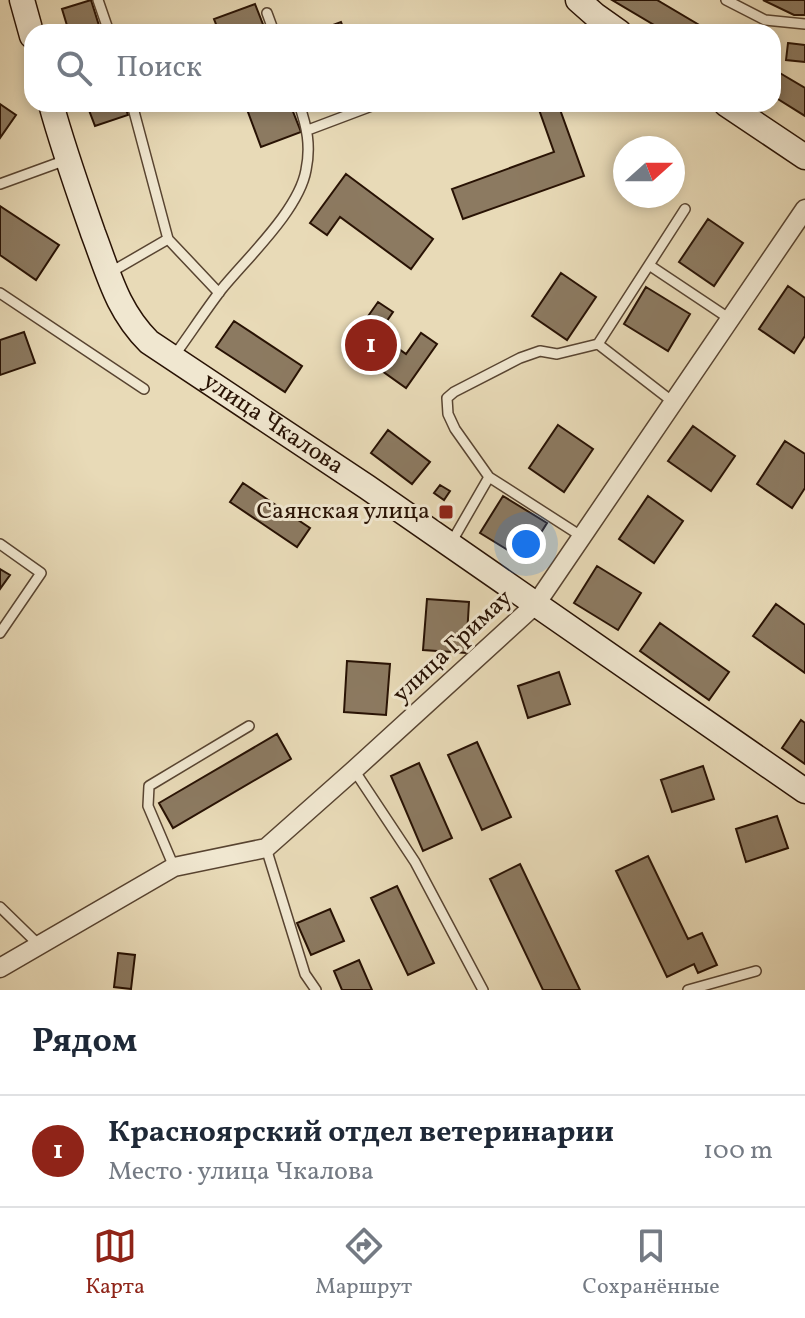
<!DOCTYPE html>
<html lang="ru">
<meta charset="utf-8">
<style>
:root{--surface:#fff;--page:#f2f2f3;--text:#1f2937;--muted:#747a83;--line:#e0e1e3;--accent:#8f2418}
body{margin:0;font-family:Vollkorn,serif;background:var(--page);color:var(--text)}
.compass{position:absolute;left:613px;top:136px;width:72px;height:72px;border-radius:50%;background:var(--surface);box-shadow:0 4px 12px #0003;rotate:69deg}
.you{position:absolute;left:526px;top:544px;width:28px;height:28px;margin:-20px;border:6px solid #fff;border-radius:50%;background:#1a73e8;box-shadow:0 0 0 12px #1a73e833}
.badge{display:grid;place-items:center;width:52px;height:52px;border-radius:50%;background:var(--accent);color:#fff;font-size:26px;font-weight:700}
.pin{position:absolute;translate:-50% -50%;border:4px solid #fff;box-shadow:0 2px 8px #0006}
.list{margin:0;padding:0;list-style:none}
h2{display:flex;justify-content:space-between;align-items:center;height:104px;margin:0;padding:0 32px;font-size:34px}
h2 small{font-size:26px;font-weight:400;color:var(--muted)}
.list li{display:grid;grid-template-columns:52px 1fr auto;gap:24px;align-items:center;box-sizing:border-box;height:112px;padding:0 32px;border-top:2px solid var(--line)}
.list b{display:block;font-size:30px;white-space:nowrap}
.list p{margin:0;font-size:26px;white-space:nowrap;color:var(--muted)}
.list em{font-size:26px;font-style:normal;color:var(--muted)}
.icon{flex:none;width:44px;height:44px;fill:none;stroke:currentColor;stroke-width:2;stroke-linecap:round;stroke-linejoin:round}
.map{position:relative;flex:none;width:805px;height:990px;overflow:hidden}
.search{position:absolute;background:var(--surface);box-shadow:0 4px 12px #0003;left:24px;right:24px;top:24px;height:88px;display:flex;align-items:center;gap:20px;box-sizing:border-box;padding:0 28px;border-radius:24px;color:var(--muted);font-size:30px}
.sheet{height:216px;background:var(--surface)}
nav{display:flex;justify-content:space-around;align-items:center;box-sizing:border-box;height:112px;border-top:2px solid var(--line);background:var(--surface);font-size:22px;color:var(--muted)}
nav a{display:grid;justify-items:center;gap:4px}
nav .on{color:var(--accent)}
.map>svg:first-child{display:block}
</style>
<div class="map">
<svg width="805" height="990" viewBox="0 0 805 990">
<rect width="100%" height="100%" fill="#e8dab7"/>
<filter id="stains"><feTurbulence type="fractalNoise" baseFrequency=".0025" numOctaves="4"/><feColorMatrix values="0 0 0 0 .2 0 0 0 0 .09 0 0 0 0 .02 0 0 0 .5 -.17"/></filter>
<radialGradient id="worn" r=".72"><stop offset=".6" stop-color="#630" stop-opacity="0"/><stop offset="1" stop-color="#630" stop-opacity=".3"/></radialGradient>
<!-- building -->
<path fill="#8c7a61" stroke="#281204" stroke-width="2" d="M91,0L101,32H69L62,9Z
M612,0H657L711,32H666Z
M763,0H805V15H794Z
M255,4L266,32H219L214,19Z
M341,22L345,32H314Z
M788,43L805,45V62L786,60Z
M773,69L805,88V116L773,96Z
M0,104L16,115L0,138Z
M91,104H124L128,115L95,126L87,105Z
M245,104H290L301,132L261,147Z
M537,104H558L584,176L463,219L452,189L554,152Z
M346,174L433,239L411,269L340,217L327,235L310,223Z
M0,206L59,245L36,280L0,255Z
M708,219L743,243L714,286L679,262Z
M561,273L596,297L567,340L532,316Z
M788,286L805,298V336L794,353L759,329Z
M646,287L690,314L668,351L624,324Z
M378,302L393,312L378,334L406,354L421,333L437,344L406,388L347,346Z
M234,321L302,366L285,392L216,347Z
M24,332L35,363L0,375V340Z
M558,425L593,449L564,492L529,468Z
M693,426L735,456L711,491L668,461Z
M388,430L430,462L412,484L371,453Z
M785,441L805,454V488L792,508L757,484Z
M243,483L310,528L297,547L230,502Z
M440,485L450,491L444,500L434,493Z
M503,496L547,523L524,560L480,533Z
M648,496L683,521L654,563L619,539Z
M597,566L641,593L618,630L574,603Z
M0,569L10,575L0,589Z
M427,599L469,602L466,653L423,650Z
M776,604L805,625V673L753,636Z
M660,623L729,672L709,700L640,651Z
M347,661L390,664L386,715L344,712Z
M559,672L570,704L528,718L518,686Z
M801,720L805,723V764L782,748Z
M277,734L291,759L173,828L159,803Z
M477,742L511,817L482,830L448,755Z
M419,763L452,838L423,851L391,776Z
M703,766L714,799L672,812L661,780Z
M777,816L788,848L746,862L736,829Z
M648,856L688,939L702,933L717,965L698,973L694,964L667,977L616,871Z
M520,864L580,990H543L490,879Z
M397,886L434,963L408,975L371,898Z
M330,909L344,941L311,955L297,923Z
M118,953L135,955L131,989L114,987Z
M359,960L372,990H342L334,971Z"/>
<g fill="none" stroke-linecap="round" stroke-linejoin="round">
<!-- lane casing -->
<g stroke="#584431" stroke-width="12">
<path id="lane" d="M98,0L109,32
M726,0L765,20L805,24
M267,13L274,32
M132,104L168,239
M308,130L377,104
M0,184L66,160
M649,265L730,319
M111,272L168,239L219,293
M0,293L144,389
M598,344L685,209
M174,356C190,334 205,311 221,290C247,258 299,210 306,170C311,146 307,127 299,104
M581,536L489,477L455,429L448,414L447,398L454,392L520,358L540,351L557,354L598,344L673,402
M451,543L489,477
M0,544L41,573L0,633
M354,770L415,862L483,990
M266,848L305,974L316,990
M174,867L148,806L149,786L249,726
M0,907L39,945
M688,990L756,971"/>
</g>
<!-- street casing -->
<g stroke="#584431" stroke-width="21">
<path id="street" d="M0,968L174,867L266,848L354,770L536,604L805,209"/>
</g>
<!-- secondary casing -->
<g stroke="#281204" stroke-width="27">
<g id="secondary">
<path d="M22,0L32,36"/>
<path d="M578,0L595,15L619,32"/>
<path id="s1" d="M51,104C63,148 78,190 93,233C109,275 117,310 149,342L367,487L805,791"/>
<path d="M726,104L805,157"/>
</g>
</g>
<!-- lane -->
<use href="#lane" stroke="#f0e7d0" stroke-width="9"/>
<!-- street -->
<use href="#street" stroke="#f0e7d0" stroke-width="18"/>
<!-- secondary -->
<use href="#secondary" stroke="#f0e7d0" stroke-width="24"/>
</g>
<!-- markers -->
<rect fill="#8f2418" stroke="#f0e7d0" stroke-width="3" x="438" y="504" width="16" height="16" rx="4"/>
<g text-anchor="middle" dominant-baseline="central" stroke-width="6" stroke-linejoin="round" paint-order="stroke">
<!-- street labels -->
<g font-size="24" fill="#281204" stroke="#f0e7d0">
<text stroke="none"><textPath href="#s1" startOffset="408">улица Чкалова</textPath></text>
<text transform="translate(453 647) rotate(-43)">улица Гримау</text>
</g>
<!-- poi labels -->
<g font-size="24" fill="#281204" stroke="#f0e7d0" text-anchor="end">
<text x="430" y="512">Саянская улица</text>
</g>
</g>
<rect width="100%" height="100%" filter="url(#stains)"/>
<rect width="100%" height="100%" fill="url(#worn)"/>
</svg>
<svg class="compass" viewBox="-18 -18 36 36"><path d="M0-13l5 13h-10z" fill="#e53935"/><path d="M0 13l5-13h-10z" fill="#747a83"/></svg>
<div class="you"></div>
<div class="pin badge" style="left:371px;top:345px">1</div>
<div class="search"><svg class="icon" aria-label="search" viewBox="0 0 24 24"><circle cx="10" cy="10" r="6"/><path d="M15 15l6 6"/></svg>Поиск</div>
</div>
<section class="sheet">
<h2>Рядом<small></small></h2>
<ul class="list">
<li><span class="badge">1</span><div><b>Красноярский отдел ветеринарии</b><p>Место · улица Чкалова</p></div><em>100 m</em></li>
</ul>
</section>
<nav>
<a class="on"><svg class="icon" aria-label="map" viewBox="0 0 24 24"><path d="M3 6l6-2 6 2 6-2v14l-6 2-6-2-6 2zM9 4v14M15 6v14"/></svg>Карта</a>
<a><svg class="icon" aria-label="directions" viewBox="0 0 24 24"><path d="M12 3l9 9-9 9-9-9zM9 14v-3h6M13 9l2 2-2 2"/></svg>Маршрут</a>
<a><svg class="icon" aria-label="saved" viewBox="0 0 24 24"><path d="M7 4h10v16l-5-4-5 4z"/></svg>Сохранённые</a>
</nav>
